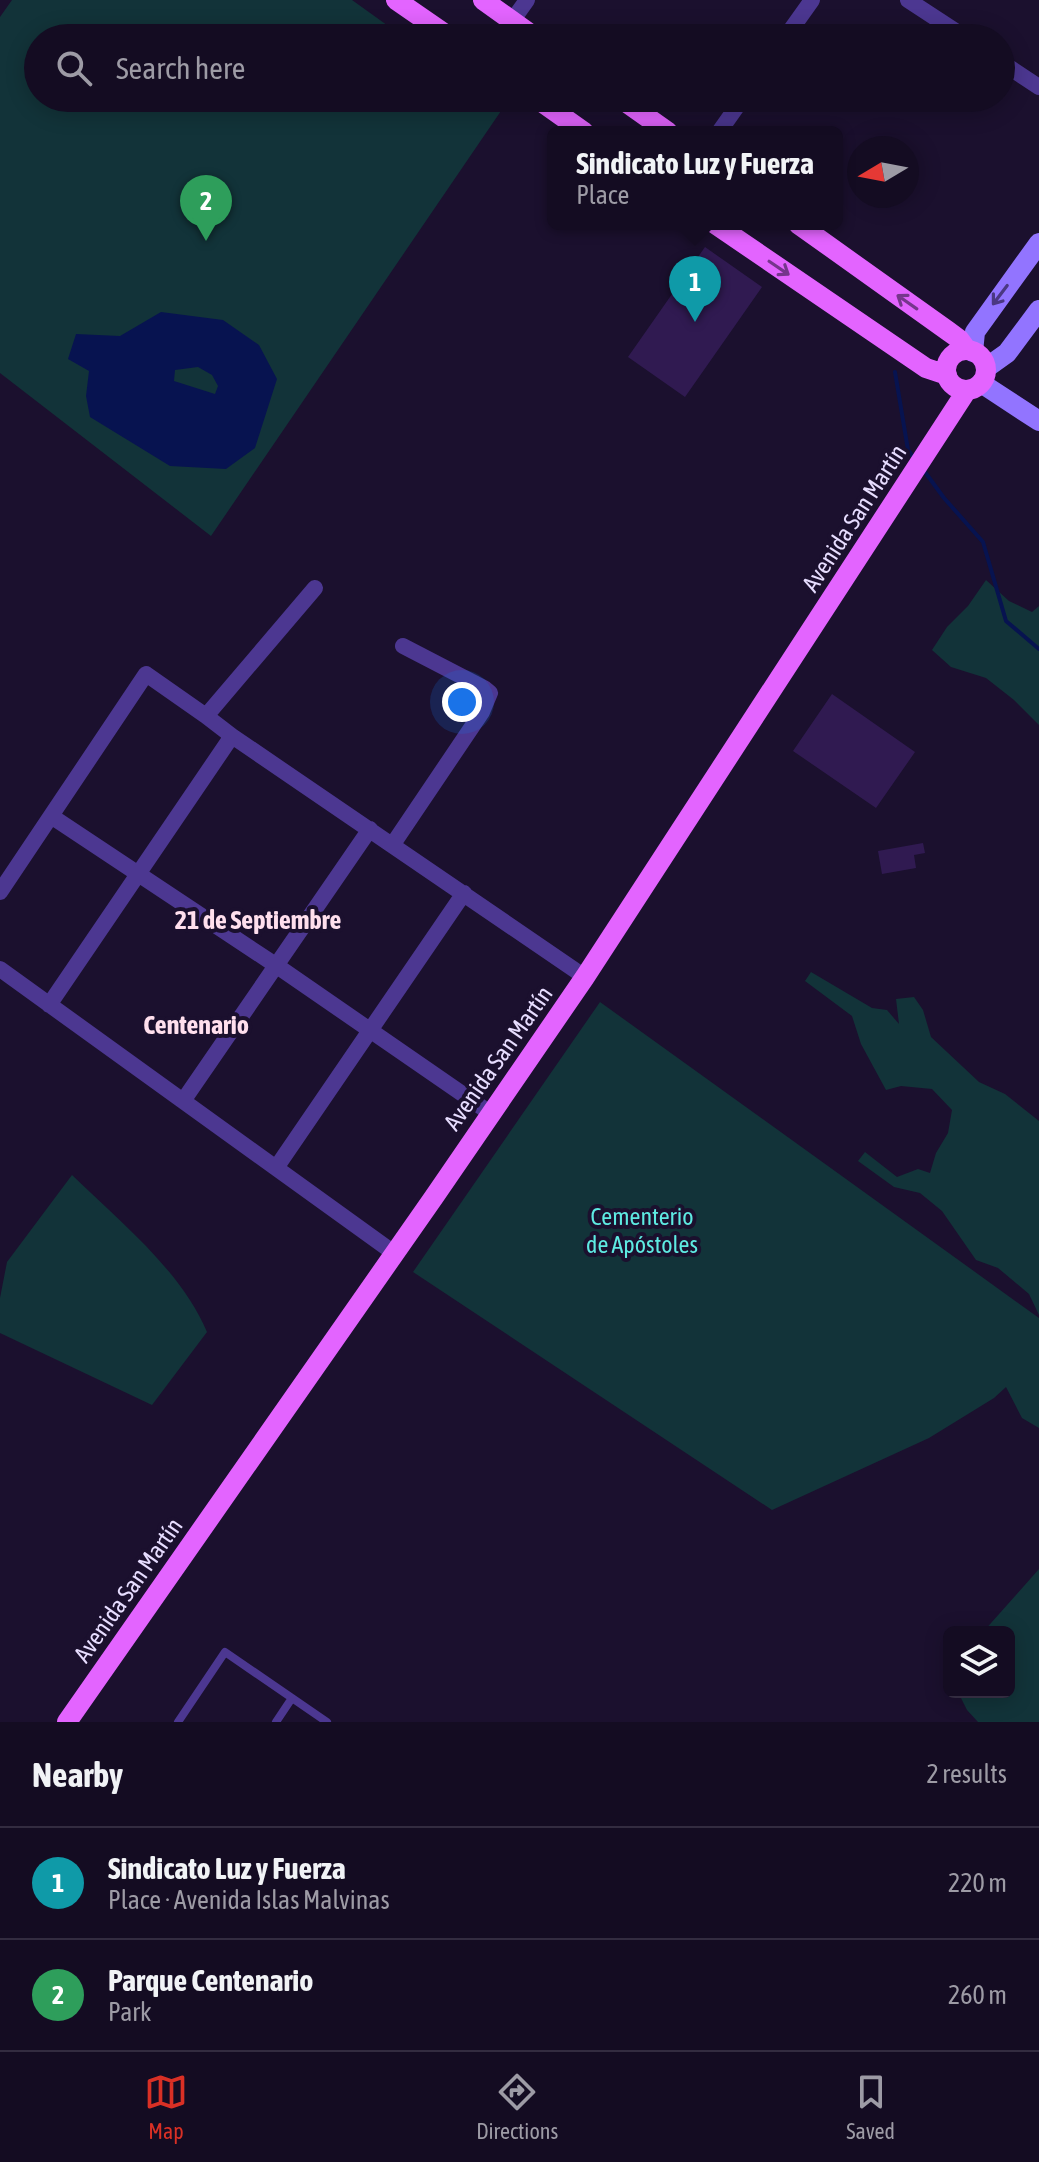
<!DOCTYPE html>
<meta charset="utf-8">
<style>
:root{--surface:#140c22;--page:#211a2f;--text:#f1f3f6;--muted:#9d9ba5;--line:#332c40;--accent:#d93025}
body{margin:0;font-family:"Asap Condensed",sans-serif;background:var(--page);color:var(--text)}
.controls{position:absolute;right:24px;bottom:24px;display:grid;overflow:hidden;border-radius:12px;box-shadow:0 4px 20px #0003}
.controls button{width:72px;height:72px;display:grid;place-items:center;padding:0;border:0;border-bottom:2px solid var(--line);background:var(--surface);color:var(--text);font:40px sans-serif}
.compass{position:absolute;left:847px;top:136px;width:72px;height:72px;border-radius:50%;background:var(--surface);box-shadow:0 4px 20px #0003;rotate:260deg}
.you{position:absolute;left:462px;top:702px;width:28px;height:28px;margin:-20px;border:6px solid #fff;border-radius:50%;background:#1a73e8;box-shadow:0 0 0 12px #1a73e833}
.badge{display:grid;place-items:center;width:52px;height:52px;border-radius:50%;background:var(--accent);color:#fff;font-size:26px;font-weight:700}
.pin{position:absolute;translate:-50% -66px;filter:drop-shadow(0 2px 4px #0008)}
.pin::after{content:'';position:absolute;top:42px;width:28px;height:24px;background:inherit;clip-path:polygon(0 0,100% 0,50% 100%)}
.popup{position:absolute;left:547px;top:126px;width:296px;height:104px;box-sizing:border-box;display:grid;place-content:center;border-radius:12px;background:var(--surface);filter:drop-shadow(0 2px 6px #0005);font-size:26px;white-space:nowrap;color:var(--muted)}
.popup b{font-size:30px;color:var(--text)}
.popup::after{content:'';position:absolute;left:50%;top:100%;margin-left:-16px;border:16px solid transparent;border-top-color:var(--surface)}
.list{margin:0;padding:0;list-style:none}
h2{display:flex;justify-content:space-between;align-items:center;height:104px;margin:0;padding:0 32px;font-size:34px}
h2 small{font-size:26px;font-weight:400;color:var(--muted)}
.list li{display:grid;grid-template-columns:52px 1fr auto;gap:24px;align-items:center;box-sizing:border-box;height:112px;padding:0 32px;border-top:2px solid var(--line)}
.list b{display:block;font-size:30px;white-space:nowrap}
.list p{margin:0;font-size:26px;white-space:nowrap;color:var(--muted)}
.list em{font-size:26px;font-style:normal;color:var(--muted)}
.icon{flex:none;width:44px;height:44px;fill:none;stroke:currentColor;stroke-width:2;stroke-linecap:round;stroke-linejoin:round}
.map{position:relative;flex:none;width:1039px;height:1722px;overflow:hidden}
.search{position:absolute;background:var(--surface);box-shadow:0 4px 20px #0003;left:24px;right:24px;top:24px;height:88px;display:flex;align-items:center;gap:20px;box-sizing:border-box;padding:0 28px;border-radius:44px;color:var(--muted);font-size:30px}
.sheet{height:328px;background:var(--surface)}
nav{display:flex;justify-content:space-around;align-items:center;box-sizing:border-box;height:112px;border-top:2px solid var(--line);background:var(--surface);font-size:22px;color:var(--muted)}
nav a{display:grid;justify-items:center;gap:4px}
nav .on{color:var(--accent)}
.map>svg:first-child{display:block}
</style>
<div class="map">
<svg width="1039" height="1722" viewBox="0 0 1039 1722">
<rect width="100%" height="100%" fill="#1b102e"/>
<!-- green -->
<path fill="#123339" d="M12,0H352L405,38H38V98H489L503,108L211,536L0,373V17Z
M986,580L1009,601L1032,612L1039,606V725L1014,700L986,678L951,667L932,650L947,627L968,606Z
M811,972L872,1008L887,1010L899,1024L896,999L914,997L923,1010L931,1037L979,1082L1005,1094L1039,1121V1315L1029,1294L998,1268L976,1260L942,1211L920,1193L894,1187L858,1161L865,1152L897,1177L918,1169L930,1173L936,1153L948,1133L952,1110L932,1089L901,1086L886,1090L861,1044L852,1016L805,981Z
M600,1002L1039,1318V1428L1022,1418L1006,1387L994,1398L929,1438L772,1510L413,1272Z
M72,1175C119,1221 181,1270 207,1332L152,1405L0,1333V1298L7,1262Z
M1039,1569V1722H978L967,1710L958,1692H1009V1632H983Z"/>
<!-- water -->
<path fill="#071350" fill-rule="evenodd" d="M161,312L223,320L259,345L277,379L255,448L226,469L170,466L90,417L86,396L89,371L68,359L76,334L120,336ZM198,367L212,375L218,386L215,394L174,381L175,370Z"/>
<g fill="none" stroke-linecap="round" stroke-linejoin="round">
<!-- stream -->
<path stroke="#071350" stroke-width="4" d="M895,372L908,450L914,458
M922,468L944,498L983,542L1006,621L1039,649"/>
</g>
<!-- building -->
<path fill="#301a51" d="M203,175L226,191L214,209L191,192Z
M705,247L762,287L685,397L628,357Z
M832,694L915,752L876,808L793,751Z
M923,843L925,853L914,855L916,868L882,874L878,851Z"/>
<g fill="none" stroke-linecap="round" stroke-linejoin="round">
<!-- lane -->
<path stroke="#4c3791" stroke-width="8" d="M178,1722L225,1652L327,1722
M276,1722L292,1698"/>
<!-- street -->
<path stroke="#4c3791" stroke-width="16" d="M908,0L966,38
M512,21L527,0
M785,38L812,0
M1001,62L1039,87
M719,132L743,98
M206,716L315,588
M51,816L277,966L490,1113
M393,844L482,712L490,693L484,688L403,646
M0,892L146,674L206,716L232,736L585,977
M0,969L394,1253
M49,1005L232,736
M183,1101L370,829
M276,1168L464,893"/>
<!-- secondary -->
<path stroke="#9274ff" stroke-width="20" d="M973,352L975,332L1039,243
M986,368L1007,353L1039,310
M981,383L1039,421"/>
<!-- primary -->
<path stroke="#e364ff" stroke-width="20" d="M396,0L451,38
M483,0L536,38
M536,98L584,132
M620,98L668,132
M715,224L926,368L947,375
M798,224L948,331L959,339L967,350
M946 370a20 20 0 1 1 40 0a20 20 0 1 1-40 0Z
M67,1722L434,1197L585,977L967,390"/>
</g>
<!-- one-way arrows -->
<defs><path id="oneway-shaft" d="M-6 0H5M1.5-3L5.5 0L1.5 3" fill="none" stroke-width="1.6" stroke-linecap="round" stroke-linejoin="round" transform="scale(2)"/></defs>
<g stroke="#75368c">
<use href="#oneway-shaft" transform="translate(779 268) rotate(34)"/>
<use href="#oneway-shaft" transform="translate(907 302) rotate(-145)"/>
</g>
<use stroke="#4b3882" href="#oneway-shaft" transform="translate(1000 295) rotate(127)"/>
<g text-anchor="middle" dominant-baseline="central" stroke-width="8" stroke-linejoin="round" paint-order="stroke">
<!-- street labels -->
<g font-size="24" fill="#e7ddff" stroke="#1b102e">
<text transform="translate(854 518) rotate(-57)">Avenida San Martín</text>
<text transform="translate(498 1058) rotate(-55)">Avenida San Martín</text>
<text transform="translate(128 1590) rotate(-55)">Avenida San Martín</text>
</g>
<!-- park labels -->
<g font-size="24" fill="#5eeae2" stroke="#1b102e">
<text x="642" y="1216">Cementerio<tspan x="642" dy="28">de Apóstoles</tspan></text>
</g>
<!-- neighbourhood labels -->
<g font-size="26" font-weight="bold" fill="#ffdfed" stroke="#1b102e">
<text x="258" y="920">21 de Septiembre</text>
<text x="196" y="1025">Centenario</text>
</g>
</g>
</svg>
<div class="controls">
<button><svg class="icon" aria-label="layers" viewBox="0 0 24 24"><path d="M12 4l9 5-9 5-9-5zM3 14l9 5 9-5"/></svg></button>
</div>
<svg class="compass" viewBox="-18 -18 36 36"><path d="M0-13l5 13h-10z" fill="#e53935"/><path d="M0 13l5-13h-10z" fill="#9d9ba5"/></svg>
<div class="you"></div>
<div class="pin badge" style="left:695px;top:322px;background:#0f9aa8">1</div>
<div class="popup"><b>Sindicato Luz y Fuerza</b>Place</div>
<div class="pin badge" style="left:206px;top:241px;background:#2e9e5b">2</div>
<div class="search"><svg class="icon" aria-label="search" viewBox="0 0 24 24"><circle cx="10" cy="10" r="6"/><path d="M15 15l6 6"/></svg>Search here</div>
</div>
<section class="sheet">
<h2>Nearby<small>2 results</small></h2>
<ul class="list">
<li><span class="badge" style="background:#0f9aa8">1</span><div><b>Sindicato Luz y Fuerza</b><p>Place · Avenida Islas Malvinas</p></div><em>220 m</em></li>
<li><span class="badge" style="background:#2e9e5b">2</span><div><b>Parque Centenario</b><p>Park</p></div><em>260 m</em></li>
</ul>
</section>
<nav>
<a class="on"><svg class="icon" aria-label="map" viewBox="0 0 24 24"><path d="M3 6l6-2 6 2 6-2v14l-6 2-6-2-6 2zM9 4v14M15 6v14"/></svg>Map</a>
<a><svg class="icon" aria-label="directions" viewBox="0 0 24 24"><path d="M12 3l9 9-9 9-9-9zM9 14v-3h6M13 9l2 2-2 2"/></svg>Directions</a>
<a><svg class="icon" aria-label="saved" viewBox="0 0 24 24"><path d="M7 4h10v16l-5-4-5 4z"/></svg>Saved</a>
</nav>
